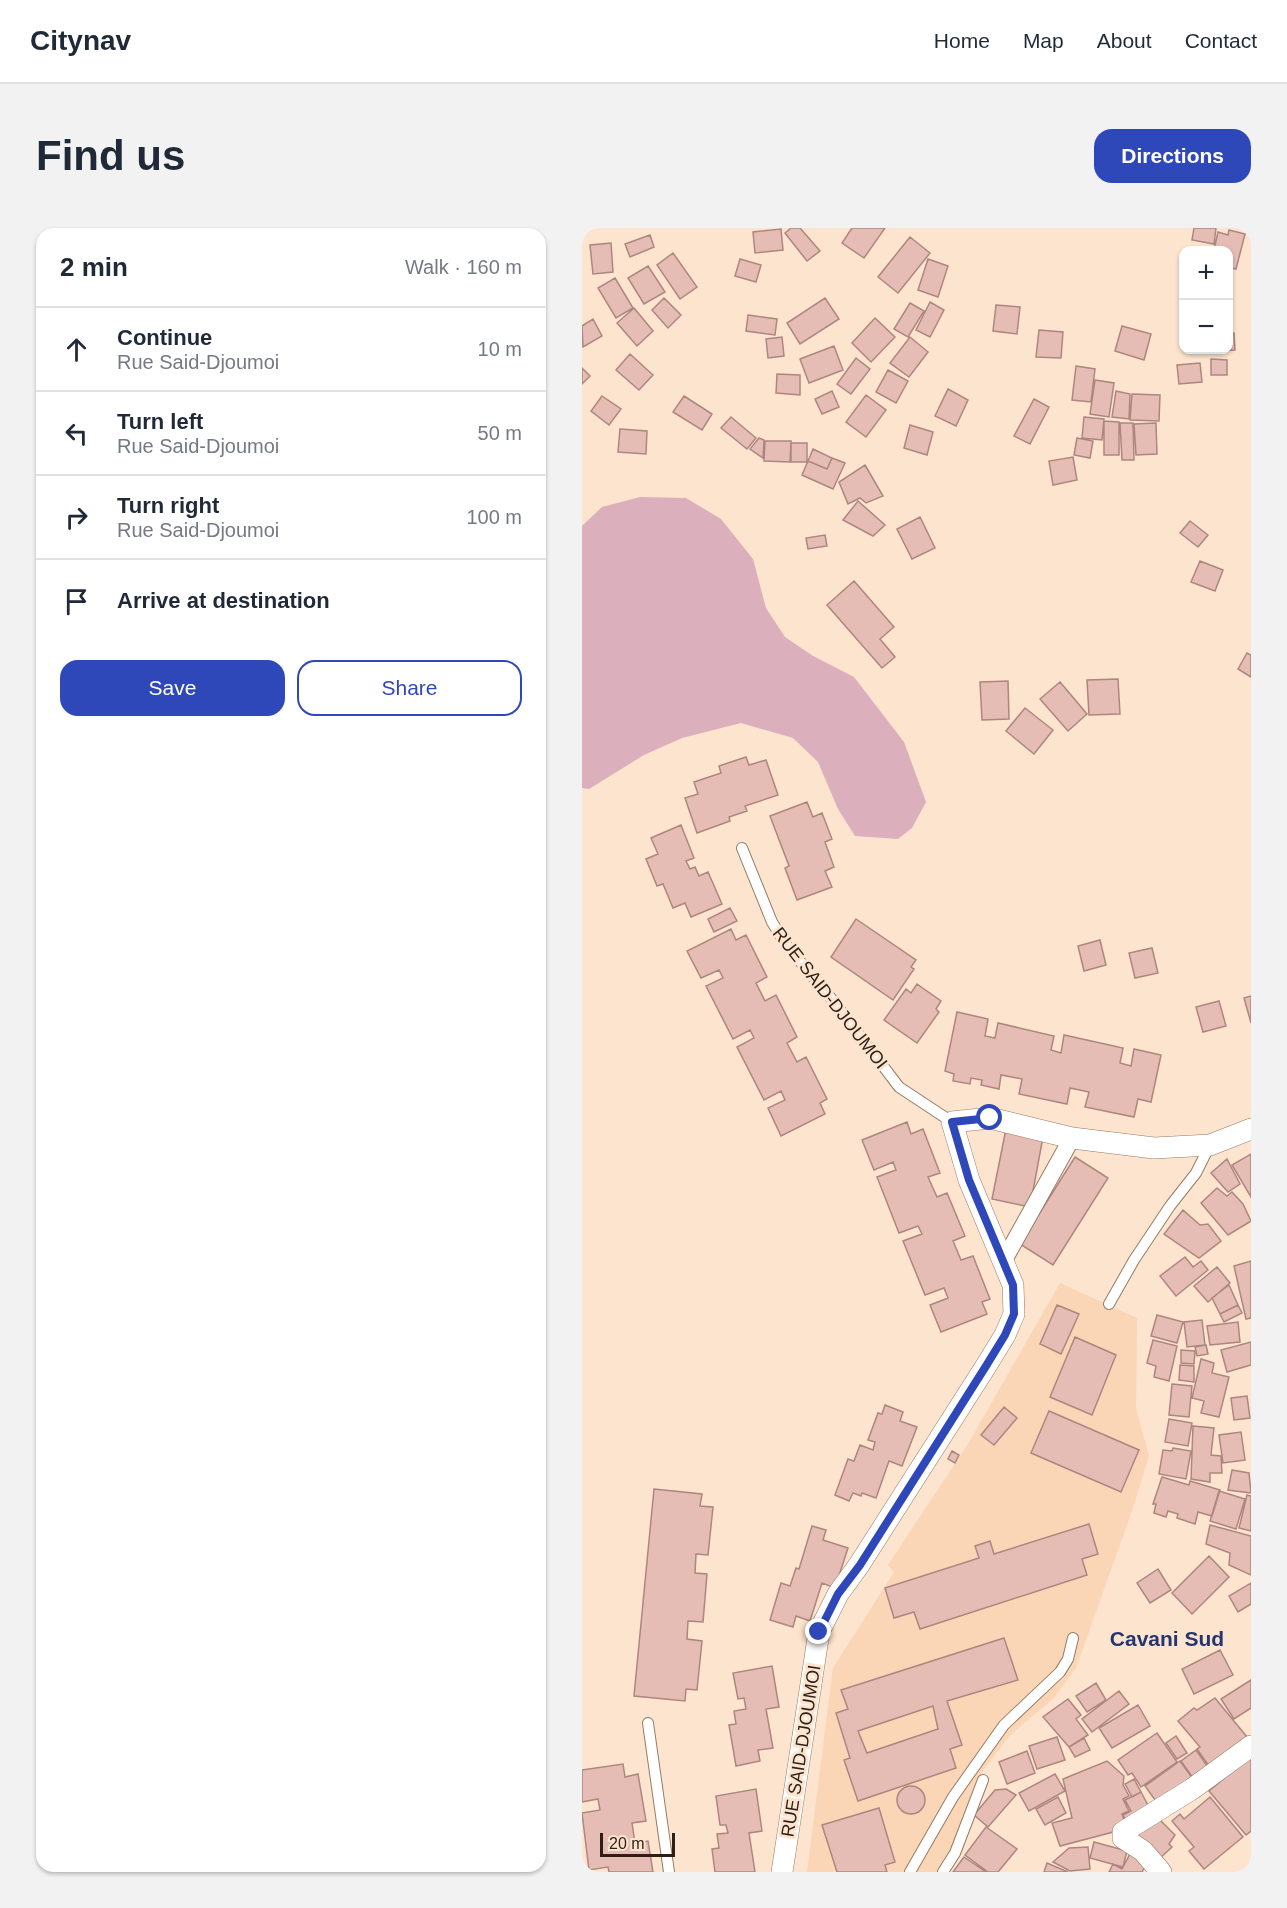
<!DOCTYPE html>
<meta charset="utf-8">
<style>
:root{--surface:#fff;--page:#f2f2f3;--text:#1f2937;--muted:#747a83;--line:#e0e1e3;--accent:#2f48b9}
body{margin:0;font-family:Arial,sans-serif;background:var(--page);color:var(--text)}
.controls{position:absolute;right:18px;top:18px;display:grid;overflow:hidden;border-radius:12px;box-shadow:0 2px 4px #0004}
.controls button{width:54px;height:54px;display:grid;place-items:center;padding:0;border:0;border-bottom:2px solid var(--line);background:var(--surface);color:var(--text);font:30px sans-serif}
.scale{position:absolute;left:18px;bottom:15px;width:75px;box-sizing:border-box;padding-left:6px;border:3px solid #2b1f16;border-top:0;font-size:16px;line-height:21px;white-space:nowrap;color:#2b1f16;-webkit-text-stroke:4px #fde4cf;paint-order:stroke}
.stop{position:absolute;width:18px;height:18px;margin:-14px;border:4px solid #2f48b9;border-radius:50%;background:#fff}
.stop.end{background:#2f48b9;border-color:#fff;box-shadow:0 2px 6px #0008}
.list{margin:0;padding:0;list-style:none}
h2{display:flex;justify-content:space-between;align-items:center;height:78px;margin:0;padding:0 24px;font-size:26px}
h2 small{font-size:20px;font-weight:400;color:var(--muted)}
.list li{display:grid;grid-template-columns:39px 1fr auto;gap:18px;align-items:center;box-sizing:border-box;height:84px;padding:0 24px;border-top:2px solid var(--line)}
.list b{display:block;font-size:22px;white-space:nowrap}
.list p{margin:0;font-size:20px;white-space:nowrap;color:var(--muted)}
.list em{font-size:20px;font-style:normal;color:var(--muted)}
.actions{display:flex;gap:12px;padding:18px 24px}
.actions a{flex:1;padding:14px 0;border:2px solid var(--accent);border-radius:18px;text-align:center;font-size:21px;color:var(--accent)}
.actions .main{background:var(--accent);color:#fff}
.icon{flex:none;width:33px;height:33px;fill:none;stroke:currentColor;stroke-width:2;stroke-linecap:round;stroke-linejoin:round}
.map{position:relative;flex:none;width:669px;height:1644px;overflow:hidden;border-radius:18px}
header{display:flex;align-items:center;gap:36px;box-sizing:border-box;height:84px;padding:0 30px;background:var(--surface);border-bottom:2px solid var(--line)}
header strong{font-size:28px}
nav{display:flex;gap:33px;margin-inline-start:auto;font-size:21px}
.intro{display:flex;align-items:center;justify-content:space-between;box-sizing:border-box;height:144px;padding:0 36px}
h1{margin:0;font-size:42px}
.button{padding:15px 27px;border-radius:18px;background:var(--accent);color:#fff;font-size:21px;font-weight:700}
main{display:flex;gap:36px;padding:0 36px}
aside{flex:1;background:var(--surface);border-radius:18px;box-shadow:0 2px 4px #0004}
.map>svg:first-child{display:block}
</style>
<header>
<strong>Citynav</strong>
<nav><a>Home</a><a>Map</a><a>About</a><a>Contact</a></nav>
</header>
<div class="intro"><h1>Find us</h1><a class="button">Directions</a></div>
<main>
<aside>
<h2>2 min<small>Walk · 160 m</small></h2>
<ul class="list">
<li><svg class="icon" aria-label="ahead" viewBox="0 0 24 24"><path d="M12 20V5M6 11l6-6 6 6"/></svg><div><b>Continue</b><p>Rue Said-Djoumoi</p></div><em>10 m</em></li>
<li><svg class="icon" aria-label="left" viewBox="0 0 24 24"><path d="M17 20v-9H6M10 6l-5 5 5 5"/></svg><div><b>Turn left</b><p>Rue Said-Djoumoi</p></div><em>50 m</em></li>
<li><svg class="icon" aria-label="right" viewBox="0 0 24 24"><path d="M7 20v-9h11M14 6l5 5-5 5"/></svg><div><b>Turn right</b><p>Rue Said-Djoumoi</p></div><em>100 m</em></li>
<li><svg class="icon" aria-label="arrive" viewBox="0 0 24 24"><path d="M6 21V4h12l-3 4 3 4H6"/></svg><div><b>Arrive at destination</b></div></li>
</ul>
<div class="actions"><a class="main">Save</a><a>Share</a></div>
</aside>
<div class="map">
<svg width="669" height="1644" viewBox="0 0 669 1644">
<rect width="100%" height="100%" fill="#fde4cf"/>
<!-- built -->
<path fill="#fad5b6" d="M478,1055L555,1090L554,1180L567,1228L550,1283L494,1440L471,1471L428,1507L396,1549L366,1630L356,1644H225L251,1440L312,1344L306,1337L386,1216Z"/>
<!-- green -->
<path fill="#dbafbb" d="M58,269L104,270L139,291L171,331L184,380L203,409L231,428L272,449L322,514L344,574L330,600L316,611L273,608L256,581L236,534L211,510L159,495L100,510L62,527L7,561L0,560V298L20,279Z"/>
<!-- building -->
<path fill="#e6bdb5" stroke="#ad867f" stroke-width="1.5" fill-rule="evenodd" d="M209,0H218L238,23L225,33L203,5Z
M270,0H303L282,30L260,15Z
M612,0H634L632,16L610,12Z
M199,1L201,22L173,25L171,4Z
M647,2L663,6L654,41L646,39V22H632L636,4L646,7Z
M68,7L72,19L48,29L43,16Z
M328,9L348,25L316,65L296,49Z
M29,15L31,44L11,46L8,17Z
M91,25L115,59L98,71L75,37Z
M158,31L179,37L174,54L153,48Z
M346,31L366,38L356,69L336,62Z
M66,38L83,64L62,76L46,50Z
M33,50L51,80L34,90L16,60Z
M82,70L99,87L86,100L70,82Z
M243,70L257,91L218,116L205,95Z
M348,74L362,82L348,109L334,102Z
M328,75L342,83L326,109L312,101Z
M414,77L438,79L435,106L411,103Z
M52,80L71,103L55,118L35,95Z
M166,87L195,91L193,107L164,103Z
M293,90L313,109L289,134L270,115Z
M11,91L20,108L1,119L0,98Z
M540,98L569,106L562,132L533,123Z
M457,102L481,104L479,130L454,129Z
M646,105H652L653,122L631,123V122H646Z
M200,109L202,128L186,130L184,111Z
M328,109L346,124L327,149L308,135Z
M252,118L261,142L227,155L218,131Z
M48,126L71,147L57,162L34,142Z
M274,130L288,141L269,166L255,156Z
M629,131L645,132V147H629Z
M618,135L620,154L597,156L595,137Z
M494,138L513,141L509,174L490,172Z
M0,140L8,148L0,156Z
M306,142L326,153L314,175L294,164Z
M195,146L218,147V167L194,165Z
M513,152L532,155L527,189L508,186Z
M366,161L386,172L374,198L353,188Z
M250,163L257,179L240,186L233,171Z
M534,163L548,166L547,191L530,189Z
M550,166L578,167L577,193L548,192Z
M284,167L304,182L284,209L264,194Z
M20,168L39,181L27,197L9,183Z
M102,168L130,186L120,202L91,184Z
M452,171L467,179L448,216L432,208Z
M149,189L174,210L165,221L139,200Z
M502,189L522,191L520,212L500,210Z
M522,193L537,194V227H522Z
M538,195H551L552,232H540Z
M574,195L575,226L554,227L552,196Z
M328,197L351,204L345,227L322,220Z
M38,201L65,203L64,226L36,224Z
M177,210L182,212L181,230L168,221Z
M495,210L511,213L508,230L492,227Z
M183,213H209L208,234L182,233Z
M209,215H225V234H209Z
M231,221L250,230L245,241L226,233Z
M491,229L495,252L471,257L467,233Z
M250,230L263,235L251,261L220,247L226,233L245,241Z
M283,237L301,268L284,275L278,270L266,276L257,254Z
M276,273L303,297L291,308L261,292Z
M338,289L353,320L330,331L315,301Z
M608,293L626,307L616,319L598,305Z
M243,307L245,318L226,321L224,310Z
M618,333L641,342L633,363L609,354Z
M272,353L312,399L298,411L313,429L300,440L245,377Z
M665,425L669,427V449L656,441Z
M536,451L538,486L507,487L505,452Z
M426,453L427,491L400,492L398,454Z
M478,454L505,486L486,503L458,471Z
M443,480L471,502L452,526L424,503Z
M164,529L167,537L184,532L196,567L163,578L165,583L147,589L148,593L115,605L103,570L116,566L112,554L139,545L137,538Z
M225,574L231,589L240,585L250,611L243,614L252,639L243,643L250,659L215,672L203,640L207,638L188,588Z
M99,597L112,630L104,633L108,641L113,639L117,648L126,644L140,676L109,689L103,675L91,680L81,656L75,658L64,631L76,626L69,610Z
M148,680L155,693L132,704L126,691Z
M274,691L334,732L329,739L332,741L311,772L249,729Z
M149,701L154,712L164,707L185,749L174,755L183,773L194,767L215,809L205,815L215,834L224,829L245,871L238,875L243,886L199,908L186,880L203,872L199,863L182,872L155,819L172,810L168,802L151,811L124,758L141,750L137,742L119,750L105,723Z
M518,712L524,737L502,743L496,718Z
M570,720L576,745L553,750L547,725Z
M335,756L359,773L354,781L357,784L335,815L302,792L324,761L329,765Z
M669,768V795L662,770Z
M637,773L644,798L621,804L614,779Z
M375,784L406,791L403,808L413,810L416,795L472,808L469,822L479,825L482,807L541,820L538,835L549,838L552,821L579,827L569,874L556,871L552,889L503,879L507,864L488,860L485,876L437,866L440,851L419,847L417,861L399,857L400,852L389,850L388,856L371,853L372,846L363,843Z
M325,894L329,906L341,901L358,945L346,949L355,969L365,965L383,1008L371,1013L379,1032L391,1028L408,1071L400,1074L405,1086L359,1104L348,1077L366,1070L362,1060L343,1067L321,1013L340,1006L336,998L317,1005L295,949L314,942L311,934L292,942L280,912Z
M424,901L461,909L448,979L410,971Z
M669,926V969L650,937Z
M493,929L526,950L471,1037L438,1016Z
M645,931L658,956L646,964L629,945Z
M635,960L645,968L650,964L661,976L669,993L646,1007L619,975Z
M601,982L618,997L626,996L639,1013L617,1030L582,1006Z
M603,1029L611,1039L619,1033L626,1042L594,1068L578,1048Z
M669,1033V1090L664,1091L652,1038Z
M635,1039L648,1055L626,1074L612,1058Z
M647,1057L656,1077L638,1086L630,1070Z
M475,1077L497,1086L479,1126L458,1116Z
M656,1077L660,1085L642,1094L638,1086Z
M575,1087L601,1094L595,1115L569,1108Z
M620,1092L623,1117L605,1119L602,1094Z
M656,1094L658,1114L628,1117L625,1098Z
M493,1109L534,1127L510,1187L468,1169Z
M571,1112L595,1118L587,1153L572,1149L574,1138L565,1135Z
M669,1114V1137L645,1144L639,1122Z
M624,1117L626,1126L615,1128L613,1119Z
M599,1122L613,1123L612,1136L599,1135Z
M619,1131L632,1135L630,1145L647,1149L637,1189L619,1185L622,1173L610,1170Z
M598,1137L612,1138V1154L597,1152Z
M590,1156L610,1158L607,1189L587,1187Z
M665,1168L668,1190L652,1192L649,1170Z
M303,1177L321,1184L318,1193L335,1199L320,1238L307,1233L294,1270L280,1265L279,1268L271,1265L267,1273L253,1267L266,1231L272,1233L278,1217L291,1222L293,1214L286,1212L296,1185L300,1186Z
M422,1179L435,1190L412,1217L399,1207Z
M467,1183L557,1222L539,1264L449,1225Z
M587,1191L610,1195L606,1218L583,1214Z
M611,1198L632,1200L629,1227L639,1228L640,1245H628V1254L609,1251Z
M659,1204L663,1232L641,1235L637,1207Z
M591,1220L609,1223L604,1251L577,1246L581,1222L590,1223Z
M370,1223L377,1227L373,1235L366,1231Z
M650,1242L667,1245L669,1265L646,1262Z
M580,1249L607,1257L608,1253L638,1262L630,1288L616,1284L613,1296L595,1290L596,1286L586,1283L584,1289L572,1285L574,1276H571Z
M72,1261L120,1266L118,1278L131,1279L126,1327L114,1326L113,1345L125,1346L121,1394L106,1393L105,1411L120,1413L115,1462L104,1461L103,1473L52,1468Z
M637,1263L663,1271L654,1301L628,1293Z
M665,1267L669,1268V1303L657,1300Z
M507,1296L516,1326L500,1331L505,1347L338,1401L332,1384L312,1390L303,1360L397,1330L393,1318L408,1313L412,1326Z
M628,1297L669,1308V1347L647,1337L648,1325L624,1316Z
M230,1298L244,1302L241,1312L266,1320L253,1360L240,1355L228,1393L214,1388L211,1399L188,1392L199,1355L208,1358L214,1340L217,1341Z
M627,1328L647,1349L610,1386L590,1365Z
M576,1341L589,1362L568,1375L555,1355Z
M669,1355V1376L656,1384L647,1368Z
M422,1410L436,1452L365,1473L380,1517L368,1521L374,1540L276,1573L262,1532L268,1530L254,1485L266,1481L259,1462ZM351,1478L356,1501L285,1525L276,1503Z
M638,1422L651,1447L612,1466L600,1441Z
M190,1438L197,1479L184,1481L191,1520L176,1522L178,1533L154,1538L147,1497L154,1496L152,1483L164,1481L162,1470L156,1471L151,1445Z
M669,1452V1480L652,1491L639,1471Z
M514,1455L524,1472L505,1484L494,1468Z
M537,1463L547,1476L510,1504L500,1491Z
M633,1470L665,1509L629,1541L615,1521L618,1519L596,1493L612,1480L615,1482Z
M486,1471L499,1487L494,1491L506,1507L487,1519L461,1489Z
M556,1477L568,1498L530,1520L517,1500Z
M575,1505L595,1534L559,1559L550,1545L546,1547L536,1532Z
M594,1508L605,1525L595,1531L584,1515Z
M475,1509L483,1532L455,1541L447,1518Z
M502,1510L508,1522L493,1529L487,1519Z
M614,1522L626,1539L611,1550L599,1533Z
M445,1523L453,1545L425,1556L417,1534Z
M669,1528V1603L664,1607L627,1563Z
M525,1533L542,1548L541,1557L547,1568L541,1571L547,1583L540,1586L542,1592L535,1603L478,1618L470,1595L490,1590L481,1551Z
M598,1533L611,1551L576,1576L563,1558Z
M41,1536L43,1549L56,1546L64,1593L50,1595L53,1615L66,1613L71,1644H27L26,1639L7,1642L0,1585L18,1582L16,1571L0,1574V1542Z
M473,1546L483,1563L447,1583L437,1565Z
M552,1551L559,1564L550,1569L543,1556Z
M315 1572a14 14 0 1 1 28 0a14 14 0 1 1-28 0Z
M174,1561L180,1603L167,1605L173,1644H133L130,1621L137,1620L135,1606L146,1605L144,1597H138L134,1568Z
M424,1561L434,1567L406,1599L392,1587L413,1562Z
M559,1564L569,1583L546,1596L541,1587L549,1583L543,1572Z
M476,1569L484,1585L463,1597L454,1581Z
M628,1569L661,1609L622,1641L607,1623L612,1619L590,1593L598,1586L602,1591Z
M297,1580L313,1634L303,1637L305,1644H255L240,1597Z
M573,1587L593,1607L587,1616L590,1619L574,1634L549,1603Z
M404,1599L435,1621L416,1644H406L383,1627Z
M512,1614L545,1623L541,1639L508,1630Z
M506,1619L508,1641L488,1643L471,1634L487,1620Z
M550,1622L567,1631L560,1644H527L531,1636L540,1641Z
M382,1629L404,1644H371Z
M465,1635L486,1644H462Z"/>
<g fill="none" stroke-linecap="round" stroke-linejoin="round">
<!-- service casing -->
<g stroke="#967a63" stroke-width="12">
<path id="service" d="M160,620L190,694L205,718L253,775L317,859L370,894
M527,1076L552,1032L588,978L614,945L628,917
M66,1495L87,1644
M328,1644L371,1569L422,1497L478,1444L486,1431L491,1410
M361,1644L373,1625L401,1552"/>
</g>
<!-- pedestrian casing -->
<g stroke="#967a63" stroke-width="18">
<path id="pedestrian" d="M422,1032L490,910"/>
</g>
<!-- minor casing -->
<g stroke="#967a63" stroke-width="22">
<path id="minor" d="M200,1644L237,1404L256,1366L277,1337L404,1138L423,1107L432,1086L431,1057L387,952L370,894L408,890L490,910L572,920L628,917L669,901
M579,1644L561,1623L541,1610V1604L610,1561L669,1518"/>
</g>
<!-- service -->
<use href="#service" stroke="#fff" stroke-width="10"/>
<!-- pedestrian -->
<use href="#pedestrian" stroke="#fff" stroke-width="16"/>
<!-- minor -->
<use href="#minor" stroke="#fff" stroke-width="21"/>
</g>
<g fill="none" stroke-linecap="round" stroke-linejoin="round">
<!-- route -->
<path stroke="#2f48b9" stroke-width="8" d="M237,1404L256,1366L278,1337L404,1138L423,1107L432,1086L431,1057L387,952L370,894L408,890"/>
</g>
<g text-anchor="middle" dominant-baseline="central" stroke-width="6" stroke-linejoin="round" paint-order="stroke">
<!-- street labels -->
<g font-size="18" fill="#2b1f16" stroke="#fde4cf">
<text transform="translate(248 770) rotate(52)">RUE SAID-DJOUMOI</text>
<text transform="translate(219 1523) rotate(-81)">RUE SAID-DJOUMOI</text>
</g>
<!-- quarter labels -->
<g font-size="21" font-weight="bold" fill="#25356e" stroke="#fde4cf">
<text x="585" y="1410">Cavani Sud</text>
</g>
</g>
</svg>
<div class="controls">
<button>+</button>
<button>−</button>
</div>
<div class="scale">20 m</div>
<div class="stop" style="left:408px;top:890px"></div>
<div class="stop end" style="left:237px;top:1404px"></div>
</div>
</main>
